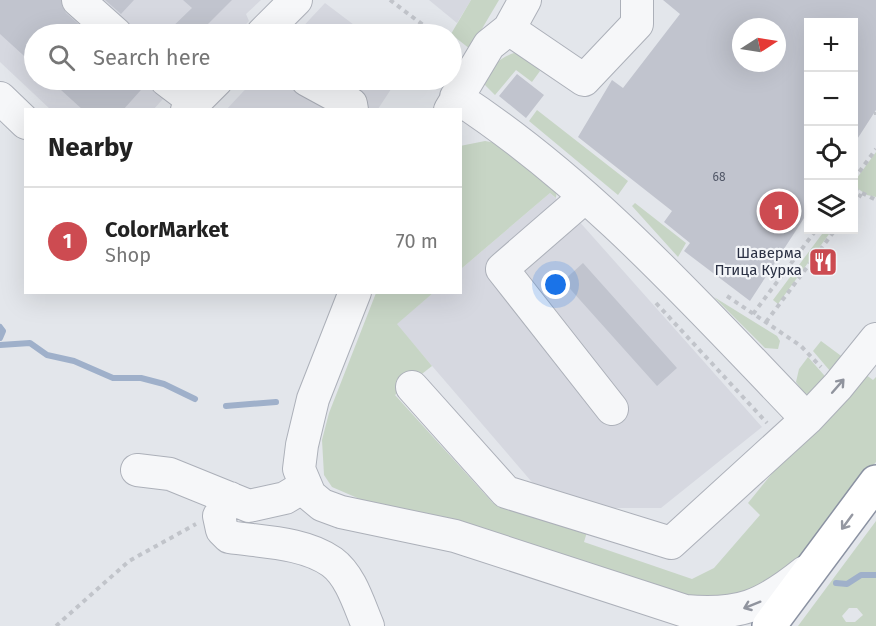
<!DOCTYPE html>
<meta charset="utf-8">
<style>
:root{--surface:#fff;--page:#f6f6f6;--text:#222;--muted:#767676;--line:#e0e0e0;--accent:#cd4b51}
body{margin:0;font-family:"Fira Sans",sans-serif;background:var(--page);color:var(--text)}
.controls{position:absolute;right:18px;top:18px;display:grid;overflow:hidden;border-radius:0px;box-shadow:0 6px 24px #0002}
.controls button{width:54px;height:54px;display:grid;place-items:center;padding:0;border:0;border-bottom:2px solid var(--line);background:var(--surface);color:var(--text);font:30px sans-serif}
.compass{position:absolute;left:732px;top:18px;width:54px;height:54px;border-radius:50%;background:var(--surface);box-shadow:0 6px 24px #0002;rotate:78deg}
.you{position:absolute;left:556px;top:285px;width:21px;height:21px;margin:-15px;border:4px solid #fff;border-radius:50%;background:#1a73e8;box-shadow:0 0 0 9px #1a73e833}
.badge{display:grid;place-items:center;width:39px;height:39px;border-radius:50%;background:var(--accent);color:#fff;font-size:20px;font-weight:700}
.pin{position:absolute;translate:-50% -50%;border:3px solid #fff;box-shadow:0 2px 6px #0006}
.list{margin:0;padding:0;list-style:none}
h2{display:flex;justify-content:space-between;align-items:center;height:78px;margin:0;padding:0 24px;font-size:26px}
h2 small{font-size:20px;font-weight:400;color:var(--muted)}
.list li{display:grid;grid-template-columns:39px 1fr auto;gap:18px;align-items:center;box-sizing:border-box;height:108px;padding:0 24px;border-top:2px solid var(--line)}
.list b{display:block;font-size:22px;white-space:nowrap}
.list p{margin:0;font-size:20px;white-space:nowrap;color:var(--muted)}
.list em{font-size:20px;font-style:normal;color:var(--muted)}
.icon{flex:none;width:33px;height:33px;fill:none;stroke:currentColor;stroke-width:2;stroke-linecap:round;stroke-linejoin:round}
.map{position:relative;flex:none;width:876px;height:626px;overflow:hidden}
.search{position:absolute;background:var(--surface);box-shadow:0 6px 24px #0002;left:24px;top:24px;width:438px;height:66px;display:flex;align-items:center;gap:15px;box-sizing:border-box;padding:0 21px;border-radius:33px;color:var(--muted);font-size:22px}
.panel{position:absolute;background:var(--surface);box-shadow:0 6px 24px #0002;left:24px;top:108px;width:438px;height:186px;border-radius:0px}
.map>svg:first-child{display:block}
</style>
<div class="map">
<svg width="876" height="626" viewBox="0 0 876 626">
<rect width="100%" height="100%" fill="#e3e6eb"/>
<!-- built -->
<path fill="#d6d8e0" d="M0,0H261L246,14L249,21L237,34H34V80H180L153,110L50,109L0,62Z
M429,0H471L457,23Z
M325,3L366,34H296Z
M254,80H397L378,109L226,110Z
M550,193L569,210L762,427L661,508H603L543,495L396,324L433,293L460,292L461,269Z"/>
<!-- green -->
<path fill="#c7d5c5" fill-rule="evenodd" d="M471,0H499L470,49L451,34Z
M514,53C526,56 532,61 540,71L532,82L516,70L495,95L485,85C487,69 499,58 514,53Z
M537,110L628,181L618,195L529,121Z
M485,141L497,143L557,188L556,198L550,193L461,269L460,146Z
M876,152V197L867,195L854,186V182Z
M635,203L686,243L678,257L632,206Z
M825,230H832L778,304L773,300Z
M376,293H433L397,324L432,366L395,395L493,503L587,532L584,542L692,579L714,568L760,515L748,503L796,444L862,372L873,380L876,377V462L783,577L711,604L471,526L362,500L332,487L324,475L322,440L329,413Z
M714,297L777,336L780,341L778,349L765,348Z
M821,341L848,361L836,378L813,351Z
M808,357L831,383L810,395L804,393L796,382L799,369Z
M876,521V626H798ZM849,608H857L863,615L855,622H846L842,616Z"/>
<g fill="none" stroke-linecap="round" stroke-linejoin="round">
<!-- stream -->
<path stroke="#9fb0ca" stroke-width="6" d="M0,327L3,331L0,338
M0,345L30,343L47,355L74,361L113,378H141L164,384L195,399
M226,406L276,402
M836,583L847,584L861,575H876"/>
</g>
<!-- building -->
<path fill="#c1c4ce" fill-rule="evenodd" d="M0,0H61L66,13L90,34H34V65L0,34Z
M105,0H134L121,14Z
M183,0H232L208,24L218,34H165L192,8Z
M663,0H876V110L854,144V22H808V212L750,301L684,251L690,243L664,222L672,211L578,137L612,80L623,88L680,14ZM741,27H777V63H741Z
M517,74L544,95L526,118L499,96Z
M50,80H148L149,81L123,110H83Z
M583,263L677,368L657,386L563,281Z"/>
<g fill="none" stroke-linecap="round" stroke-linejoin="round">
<!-- minor casing -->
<g stroke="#acb0b9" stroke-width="34">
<path id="minor" d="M78,0L116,34
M509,29L584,80L637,24V0
M262,34L296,0
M166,80L195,102
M307,80L351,104L352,110
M456,97C590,184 697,305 807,419L838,386L876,339
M0,98L26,123
M187,110L217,80
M450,110L489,45L509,29L525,0
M585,197L502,269L612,409
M355,292L313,399L302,445L299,469L310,495L322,505L341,512L455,536L685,611C739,616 763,606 805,572
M412,387L506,492L671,543L807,419
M137,470L170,474L249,506L285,498L305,486
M230,498L219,516L222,530L229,537C261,542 304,542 332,562C351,576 359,605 368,626"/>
</g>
<!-- highway casing -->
<g stroke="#8b92a2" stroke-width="36">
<path id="highway" d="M769,626L876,482"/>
</g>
<!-- path -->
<path stroke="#c1c4ca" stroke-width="4" stroke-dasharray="4.5 4.5" stroke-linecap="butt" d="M390,0L435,34
M876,112V115
M854,179L876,149
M854,189L876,200
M854,205L861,194
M727,296L801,346L821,367
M656,303L767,423
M753,314L816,230
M766,322L835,230
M56,626L129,561L196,524"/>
<!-- minor -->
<use href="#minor" stroke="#f6f7f9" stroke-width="32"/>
<!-- highway -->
<use href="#highway" stroke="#fff" stroke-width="33"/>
</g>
<!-- one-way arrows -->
<defs><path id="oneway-shaft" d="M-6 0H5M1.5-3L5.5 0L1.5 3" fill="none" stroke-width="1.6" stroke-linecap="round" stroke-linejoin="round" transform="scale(1.5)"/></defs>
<g stroke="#90949e">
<use href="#oneway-shaft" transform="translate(838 386) rotate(-49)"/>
<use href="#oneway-shaft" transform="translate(752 605) rotate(158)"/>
</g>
<use stroke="#9598a2" href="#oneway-shaft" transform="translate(847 522) rotate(126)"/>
<!-- icons -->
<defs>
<g id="restaurant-square" transform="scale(1.5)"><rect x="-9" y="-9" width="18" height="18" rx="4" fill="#cd4b51" stroke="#f3f5f8"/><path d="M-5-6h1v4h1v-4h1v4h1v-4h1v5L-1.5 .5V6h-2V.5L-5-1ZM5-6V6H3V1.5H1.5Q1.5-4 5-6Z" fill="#fff"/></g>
</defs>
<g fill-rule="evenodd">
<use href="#restaurant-square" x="823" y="262"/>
</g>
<g text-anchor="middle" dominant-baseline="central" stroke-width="4.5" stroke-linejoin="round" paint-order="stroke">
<!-- number labels -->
<g font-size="12" fill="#505666">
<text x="719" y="177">68</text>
</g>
<!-- poi labels -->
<g font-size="15" fill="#2b3144" stroke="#f3f5f8" text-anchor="end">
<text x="802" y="253">Шаверма<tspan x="802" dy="17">Птица Курка</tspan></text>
</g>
</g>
</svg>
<div class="controls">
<button>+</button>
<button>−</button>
<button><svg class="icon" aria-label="locate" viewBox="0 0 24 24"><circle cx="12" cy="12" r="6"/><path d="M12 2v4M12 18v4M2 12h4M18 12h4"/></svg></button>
<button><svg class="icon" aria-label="layers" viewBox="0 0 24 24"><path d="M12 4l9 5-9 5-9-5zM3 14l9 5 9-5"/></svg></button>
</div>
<svg class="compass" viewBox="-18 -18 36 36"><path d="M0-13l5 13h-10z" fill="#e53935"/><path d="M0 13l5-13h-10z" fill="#767676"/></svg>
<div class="you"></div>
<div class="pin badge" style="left:779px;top:211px">1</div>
<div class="search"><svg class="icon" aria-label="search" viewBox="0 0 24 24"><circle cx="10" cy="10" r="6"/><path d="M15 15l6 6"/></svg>Search here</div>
<section class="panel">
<h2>Nearby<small></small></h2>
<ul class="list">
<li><span class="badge">1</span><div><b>ColorMarket</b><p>Shop</p></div><em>70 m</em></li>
</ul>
</section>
</div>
